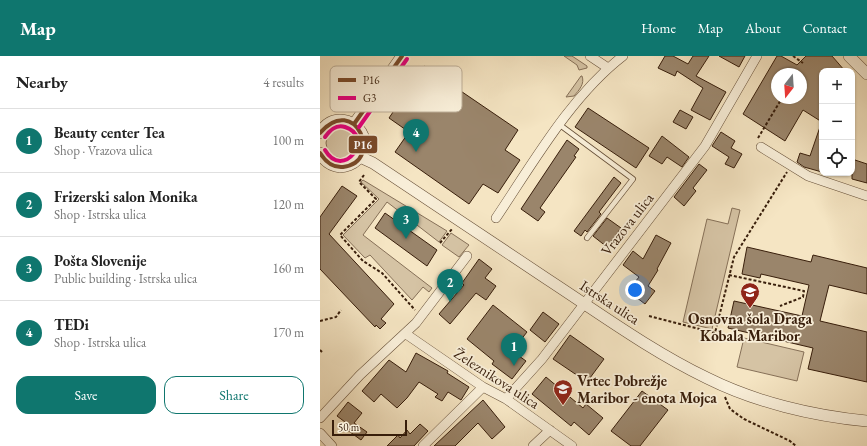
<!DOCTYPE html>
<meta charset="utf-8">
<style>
:root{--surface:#fff;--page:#f6f6f6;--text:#222;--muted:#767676;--line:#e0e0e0;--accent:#0f766e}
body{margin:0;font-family:"EB Garamond",serif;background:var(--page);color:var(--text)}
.controls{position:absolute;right:12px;top:12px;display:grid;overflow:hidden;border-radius:8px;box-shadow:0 1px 3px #0004}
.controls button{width:36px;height:36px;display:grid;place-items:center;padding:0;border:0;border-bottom:1px solid var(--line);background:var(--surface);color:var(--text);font:20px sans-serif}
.compass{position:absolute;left:451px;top:12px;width:36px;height:36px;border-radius:50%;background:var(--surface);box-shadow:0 1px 3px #0004;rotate:197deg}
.scale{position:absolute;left:12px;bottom:10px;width:75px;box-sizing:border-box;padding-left:4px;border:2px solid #381e0b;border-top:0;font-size:11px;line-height:14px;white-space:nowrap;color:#381e0b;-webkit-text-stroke:3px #f8eed8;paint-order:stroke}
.you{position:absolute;left:315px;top:234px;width:14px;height:14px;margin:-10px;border:3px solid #fff;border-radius:50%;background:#1a73e8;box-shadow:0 0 0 6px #1a73e833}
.badge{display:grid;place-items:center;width:26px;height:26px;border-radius:50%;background:var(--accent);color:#fff;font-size:13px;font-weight:700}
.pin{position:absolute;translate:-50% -33px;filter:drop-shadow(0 1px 2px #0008)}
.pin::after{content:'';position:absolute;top:21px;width:14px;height:12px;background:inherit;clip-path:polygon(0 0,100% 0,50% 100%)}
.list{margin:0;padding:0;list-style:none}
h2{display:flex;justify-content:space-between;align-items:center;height:52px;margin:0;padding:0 16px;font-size:17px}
h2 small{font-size:13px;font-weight:400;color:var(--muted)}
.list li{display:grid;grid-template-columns:26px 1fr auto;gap:12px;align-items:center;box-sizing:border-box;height:64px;padding:0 16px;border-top:1px solid var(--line)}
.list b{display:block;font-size:15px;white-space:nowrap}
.list p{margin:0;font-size:13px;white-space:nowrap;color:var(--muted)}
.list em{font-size:13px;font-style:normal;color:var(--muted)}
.actions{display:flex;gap:8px;padding:12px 16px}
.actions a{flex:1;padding:9px 0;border:1px solid var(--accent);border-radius:12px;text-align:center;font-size:14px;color:var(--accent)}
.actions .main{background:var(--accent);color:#fff}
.icon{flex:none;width:22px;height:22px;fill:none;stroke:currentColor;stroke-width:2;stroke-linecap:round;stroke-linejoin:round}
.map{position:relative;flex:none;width:547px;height:390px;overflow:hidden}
header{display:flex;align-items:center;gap:24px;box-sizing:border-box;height:56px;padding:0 20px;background:var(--accent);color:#fff}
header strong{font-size:19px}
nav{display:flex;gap:22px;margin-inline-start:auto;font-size:14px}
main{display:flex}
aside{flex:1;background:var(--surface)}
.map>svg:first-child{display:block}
</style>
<header>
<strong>Map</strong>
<nav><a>Home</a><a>Map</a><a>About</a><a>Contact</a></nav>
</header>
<main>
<aside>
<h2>Nearby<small>4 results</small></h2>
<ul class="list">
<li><span class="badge">1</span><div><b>Beauty center Tea</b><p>Shop · Vrazova ulica</p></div><em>100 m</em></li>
<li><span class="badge">2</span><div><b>Frizerski salon Monika</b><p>Shop · Istrska ulica</p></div><em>120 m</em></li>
<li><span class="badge">3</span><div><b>Pošta Slovenije</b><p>Public building · Istrska ulica</p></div><em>160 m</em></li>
<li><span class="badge">4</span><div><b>TEDi</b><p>Shop · Istrska ulica</p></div><em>170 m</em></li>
</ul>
<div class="actions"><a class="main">Save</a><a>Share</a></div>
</aside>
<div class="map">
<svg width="547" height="390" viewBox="0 0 547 390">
<rect width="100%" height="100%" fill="#f5e5c3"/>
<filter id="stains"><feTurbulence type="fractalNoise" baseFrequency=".005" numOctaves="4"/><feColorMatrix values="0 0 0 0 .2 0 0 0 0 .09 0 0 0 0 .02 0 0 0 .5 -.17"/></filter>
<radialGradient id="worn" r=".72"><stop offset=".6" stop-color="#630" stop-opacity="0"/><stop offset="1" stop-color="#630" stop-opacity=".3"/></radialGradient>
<!-- green -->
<path fill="#d5c3a4" stroke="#867058" d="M244,0H252L267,10V12L259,14L257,9Z
M261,20H262C265,28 259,34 254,40L246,41Z
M6 87a15 15 0 1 1 30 0a15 15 0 1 1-30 0Z
M43,124L127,175L119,186L67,146L43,179L112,232L109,236L103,231L92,244L50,199L45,202L23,179L59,143L41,126Z
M412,152L420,154L392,273L363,266L387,163L408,168Z
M131,177L149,189L139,201L122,189Z
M424,282L484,296L477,325L417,311Z"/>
<!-- building -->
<path fill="#9a856b" stroke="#381e0b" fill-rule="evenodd" d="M345,0H353L368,8L373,0H389L376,20L406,36L390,64L371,54L383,32L357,15L355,20L338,12Z
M399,0H425L419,11Z
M457,0H461L477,9L486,0H512L525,15H502V66L483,54L465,85L423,58ZM457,18H481V42H457Z
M104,10L198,74L185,94L200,104L178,137L163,128L149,148L75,96L89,76L69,62Z
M268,52L329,92L316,112L255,71Z
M360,54L373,61L366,73L353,66Z
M501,68H502V116L484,111L477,106L480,97L490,100Z
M401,76L415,85L411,92L422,98L414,112L405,108L409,101L392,90Z
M342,80L369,101L362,111L347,101L342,108L329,100Z
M247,84L259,93L254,100L256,101L220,152L225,156L218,165L201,153Z
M532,103L547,108V127L532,123Z
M379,108L387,114L373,132L376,135L364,150L354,141Z
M294,121L301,127L279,156L281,158L267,176L265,174L261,180L254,175Z
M22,130L37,140L9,178L74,248L61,263L66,267L60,273L56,269L55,271L0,213V161Z
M65,157L117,194L107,210L55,172Z
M287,162L301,172L287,191L273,180Z
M336,179L351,187L337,213L338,214L328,230L335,235L325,248L308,235L319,221L303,209L313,195L323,203Z
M427,191L491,206L493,199L547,212V238L509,229L500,265L547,276V326L488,313L493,292L408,272L414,245L482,260L489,229L441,218L440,222L422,218Z
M159,203L172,213L165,222L176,230L166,244L156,237L130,268L119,258L144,229L142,227Z
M173,249L207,276L192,295L206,305L192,323L172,308L174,305L147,283Z
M223,256L239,268L225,286L210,274Z
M250,279L284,303L267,326L233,303Z
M96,297L128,315L127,317L149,331L141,344L128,336L122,345L115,341L118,338L99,326L87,342L77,352L61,338L54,346L42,335L69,304L86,316Z
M226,321L263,352L266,348L283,362L269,379L254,366L251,370L212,338Z
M322,335L348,354L320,390H311L291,375Z
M163,344L185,371L172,383L158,367L135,390H114Z
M28,346L42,357L34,367L47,376L41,384L26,373L29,369L17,360Z
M100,368L108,375L94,390H67L78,379L80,382L87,374L90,378Z"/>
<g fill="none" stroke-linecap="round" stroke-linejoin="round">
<!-- service casing -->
<g stroke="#675039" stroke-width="6">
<path id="service" d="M240,69L313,123L267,182"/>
</g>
<!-- minor casing -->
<g stroke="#675039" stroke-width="10">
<path id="minor" d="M270,0L288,12
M441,91L488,120L547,140
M176,162C213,107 251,40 303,0
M86,278L163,331L186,343L252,390
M186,343L222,303L385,90L437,0
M0,362L40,319L96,267L147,200
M0,377L12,390
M103,390L163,331
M213,390L230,374"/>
</g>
<!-- tertiary casing -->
<g stroke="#675039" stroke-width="12">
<path id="tertiary" d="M529,0L547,18
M34,68L82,0
M0,77C18,45 62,79 37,104C33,108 26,111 20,111C11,110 4,105 0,97
M40,101L53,107C111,146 169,184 227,223C279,257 331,295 387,322C435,346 493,360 547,365"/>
</g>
<!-- path -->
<path stroke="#381e0b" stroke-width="2" stroke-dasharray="3 2" stroke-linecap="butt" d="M473,0L483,7
M25,17L30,28L29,44
M438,82L462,42
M44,119L39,126L56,143L20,179L43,205L62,217L95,254
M120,187L132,173
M409,219L484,235L483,241L460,250
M329,260L395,277L414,201L467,116
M0,265L16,261L21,254
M0,294L2,296
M405,341L410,353L424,363L470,385L476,390"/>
<!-- service -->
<use href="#service" stroke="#f8eed8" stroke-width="4.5"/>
<!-- minor -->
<use href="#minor" stroke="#f8eed8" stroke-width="9"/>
<!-- tertiary -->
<use href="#tertiary" stroke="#f8eed8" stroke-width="11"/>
<!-- bus-1 casing -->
<g stroke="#f8eed8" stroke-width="7">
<path id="bus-1" d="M34,68L82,0
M0,77C35,36 65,106 23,111C13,112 5,105 0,97"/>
</g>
<!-- bus-2 casing -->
<g stroke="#f8eed8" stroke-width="7">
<path id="bus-2" d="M39,71L87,3
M5,81C10,74 16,68 25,71C56,81 23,125 5,94"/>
</g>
<!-- bus-1 -->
<use href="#bus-1" stroke="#7a4b2a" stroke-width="4"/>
<!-- bus-2 -->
<use href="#bus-2" stroke="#e5007d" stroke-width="4"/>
</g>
<!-- icons -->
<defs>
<g id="school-pin" transform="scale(1)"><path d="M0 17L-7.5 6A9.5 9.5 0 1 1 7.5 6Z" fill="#8f2418" stroke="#f8eed8"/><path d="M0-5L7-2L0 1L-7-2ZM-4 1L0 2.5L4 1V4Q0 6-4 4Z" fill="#fff"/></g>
</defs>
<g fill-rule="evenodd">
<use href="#school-pin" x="430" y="236"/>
<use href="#school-pin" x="243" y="333"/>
</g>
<g text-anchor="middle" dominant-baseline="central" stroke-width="3.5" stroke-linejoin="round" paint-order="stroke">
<!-- street labels -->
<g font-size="15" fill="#381e0b" stroke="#f8eed8">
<text transform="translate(307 168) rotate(-52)">Vrazova ulica</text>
<text transform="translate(290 246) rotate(33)">Istrska ulica</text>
<text transform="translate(177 322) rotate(33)">Železnikova ulica</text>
</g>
<!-- poi labels -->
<g font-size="15" font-weight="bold" fill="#381e0b" stroke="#f8eed8">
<text x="430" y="262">Osnovna šola Draga<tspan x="430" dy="17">Kobala Maribor</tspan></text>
<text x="257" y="324" text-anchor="start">Vrtec Pobrežje<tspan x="257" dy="17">Maribor - enota Mojca</tspan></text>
</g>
</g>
<!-- legend -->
<rect x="10" y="10" width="132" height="46" rx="6" fill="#f8eed8" stroke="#beb09a" stroke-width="1"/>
<rect x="18" y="22" width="18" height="4" fill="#7a4b2a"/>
<rect x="18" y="40" width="18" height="4" fill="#e5007d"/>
<g font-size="11" fill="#381e0b">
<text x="43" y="28">P16</text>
<text x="43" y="46">G3</text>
</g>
<rect stroke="#f8eed8" stroke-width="1.5" x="28" y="79" width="30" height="19" rx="4" fill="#7a4b2a"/>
<g font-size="11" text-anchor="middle" font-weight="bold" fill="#fff">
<text x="43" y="93">P16</text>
</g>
<rect width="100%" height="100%" filter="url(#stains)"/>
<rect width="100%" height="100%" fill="url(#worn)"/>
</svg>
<div class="controls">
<button>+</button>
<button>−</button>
<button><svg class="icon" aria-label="locate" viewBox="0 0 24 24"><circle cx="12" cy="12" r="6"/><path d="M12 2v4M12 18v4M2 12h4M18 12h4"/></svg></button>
</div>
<svg class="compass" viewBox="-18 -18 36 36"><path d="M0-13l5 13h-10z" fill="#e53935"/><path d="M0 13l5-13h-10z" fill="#767676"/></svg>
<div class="scale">50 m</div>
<div class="you"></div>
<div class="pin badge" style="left:194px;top:310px">1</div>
<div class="pin badge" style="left:130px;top:246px">2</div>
<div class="pin badge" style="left:86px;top:183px">3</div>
<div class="pin badge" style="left:96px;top:96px">4</div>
</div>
</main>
